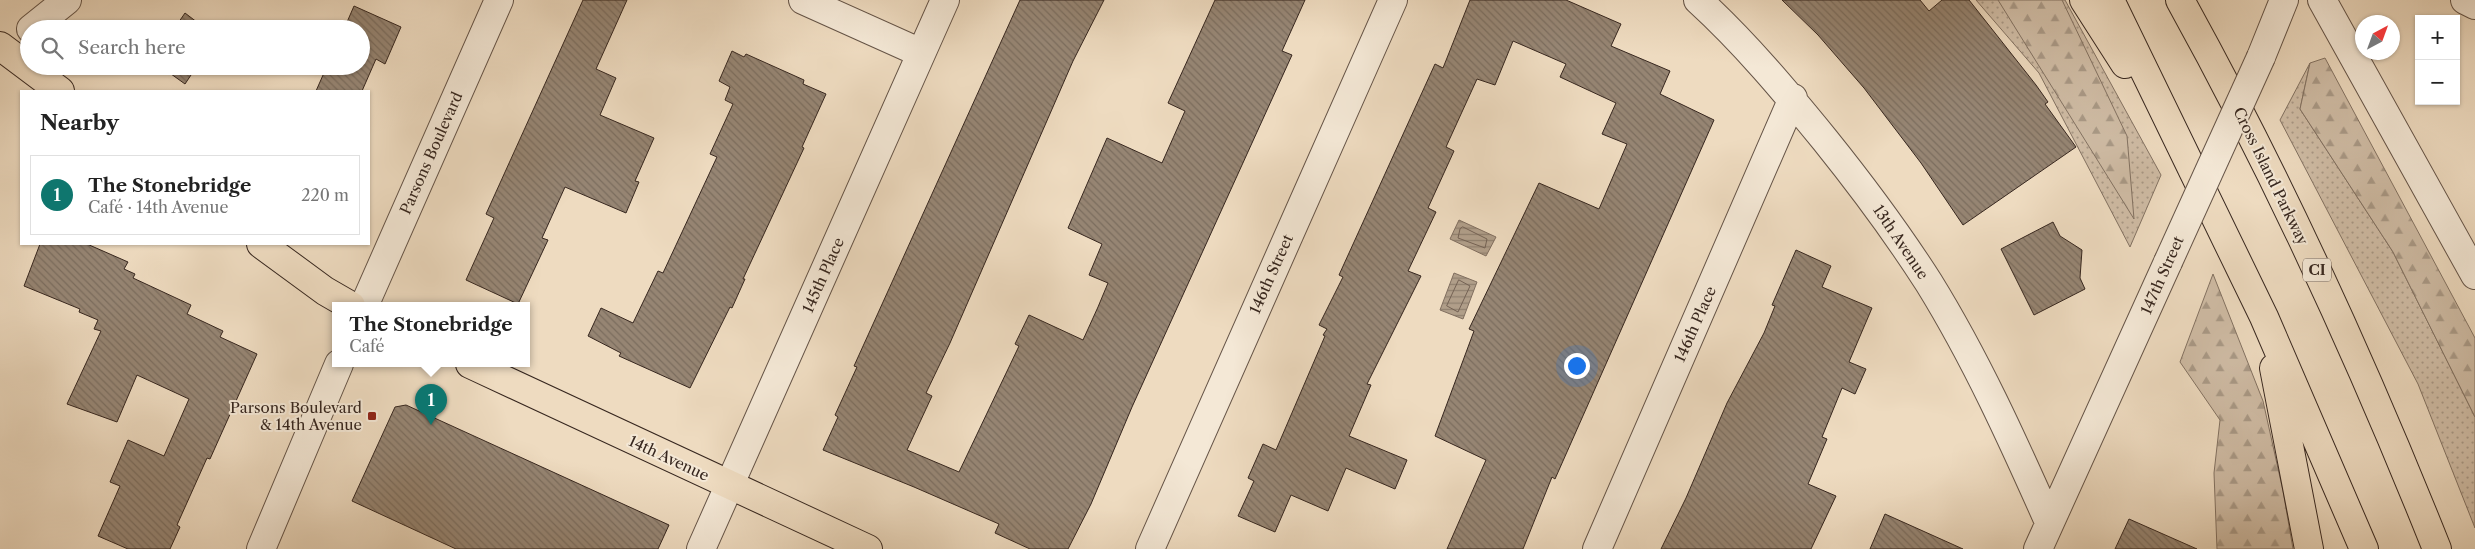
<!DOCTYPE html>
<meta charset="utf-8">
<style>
:root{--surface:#fff;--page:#f2f2f2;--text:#222;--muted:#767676;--line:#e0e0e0;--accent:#0f766e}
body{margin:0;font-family:"Libre Caslon Text",serif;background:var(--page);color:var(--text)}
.controls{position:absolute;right:15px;top:15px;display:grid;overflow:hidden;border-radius:0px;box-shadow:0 1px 4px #0004}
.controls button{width:45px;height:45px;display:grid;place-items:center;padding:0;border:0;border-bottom:1px solid var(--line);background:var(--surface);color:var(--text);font:25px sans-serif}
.compass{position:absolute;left:2355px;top:15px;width:45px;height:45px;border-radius:50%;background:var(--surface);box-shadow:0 1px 4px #0004;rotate:41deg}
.you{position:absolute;left:1576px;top:365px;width:18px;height:18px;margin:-12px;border:4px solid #fff;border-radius:50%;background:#1a73e8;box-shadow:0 0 0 8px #1a73e833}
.badge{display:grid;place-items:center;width:32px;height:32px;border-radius:50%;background:var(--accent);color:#fff;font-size:16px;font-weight:700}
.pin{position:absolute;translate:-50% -41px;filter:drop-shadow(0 1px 2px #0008)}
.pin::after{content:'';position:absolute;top:26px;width:18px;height:15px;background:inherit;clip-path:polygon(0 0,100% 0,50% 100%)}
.popup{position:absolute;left:332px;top:302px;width:198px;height:65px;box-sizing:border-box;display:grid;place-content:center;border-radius:0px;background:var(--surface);filter:drop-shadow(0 1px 4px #0005);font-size:16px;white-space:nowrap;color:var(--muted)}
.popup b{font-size:19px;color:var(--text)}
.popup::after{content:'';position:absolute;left:50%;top:100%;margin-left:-10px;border:10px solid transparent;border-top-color:var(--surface)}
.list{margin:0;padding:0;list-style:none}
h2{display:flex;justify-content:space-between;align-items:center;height:65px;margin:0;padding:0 20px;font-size:21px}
h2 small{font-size:16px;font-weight:400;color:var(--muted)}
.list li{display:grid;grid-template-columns:32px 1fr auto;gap:15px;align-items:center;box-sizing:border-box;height:80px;margin:0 10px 10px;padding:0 10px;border:1px solid var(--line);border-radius:0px}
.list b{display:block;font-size:19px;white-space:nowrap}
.list p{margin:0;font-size:16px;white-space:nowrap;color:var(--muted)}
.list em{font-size:16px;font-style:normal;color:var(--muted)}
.icon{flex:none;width:28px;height:28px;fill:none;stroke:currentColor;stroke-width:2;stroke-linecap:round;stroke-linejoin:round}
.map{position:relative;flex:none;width:2475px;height:549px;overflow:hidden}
.search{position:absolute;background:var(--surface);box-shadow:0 1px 4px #0004;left:20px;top:20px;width:350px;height:55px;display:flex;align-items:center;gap:12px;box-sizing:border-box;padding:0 18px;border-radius:28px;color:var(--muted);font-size:19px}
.panel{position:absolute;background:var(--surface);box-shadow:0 1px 4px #0004;left:20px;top:90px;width:350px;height:155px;border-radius:0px}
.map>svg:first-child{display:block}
</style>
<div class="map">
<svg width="2475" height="549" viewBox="0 0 2475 549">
<defs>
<pattern id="grass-dots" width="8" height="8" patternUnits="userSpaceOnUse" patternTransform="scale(1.25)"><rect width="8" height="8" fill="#cfbca5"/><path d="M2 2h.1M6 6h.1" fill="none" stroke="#a99986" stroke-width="1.8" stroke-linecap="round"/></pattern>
<pattern id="forest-firs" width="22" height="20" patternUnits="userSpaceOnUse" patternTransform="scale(1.25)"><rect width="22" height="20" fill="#cfbca5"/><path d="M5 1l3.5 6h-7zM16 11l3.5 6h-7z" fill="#a99986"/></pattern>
<pattern id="water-rules" width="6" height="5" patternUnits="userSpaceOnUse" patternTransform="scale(1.25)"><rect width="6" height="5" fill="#b09e89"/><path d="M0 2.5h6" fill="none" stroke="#90816f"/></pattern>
<pattern id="building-back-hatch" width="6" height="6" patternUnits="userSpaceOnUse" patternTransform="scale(1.25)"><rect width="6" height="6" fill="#968573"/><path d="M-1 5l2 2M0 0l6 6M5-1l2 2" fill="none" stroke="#7b6d5e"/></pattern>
</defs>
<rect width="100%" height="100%" fill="#eedbc0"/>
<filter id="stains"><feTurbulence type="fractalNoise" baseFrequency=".004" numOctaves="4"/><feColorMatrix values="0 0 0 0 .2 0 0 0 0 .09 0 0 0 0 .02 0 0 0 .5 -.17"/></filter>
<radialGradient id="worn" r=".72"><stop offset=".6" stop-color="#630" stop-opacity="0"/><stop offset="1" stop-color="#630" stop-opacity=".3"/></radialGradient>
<!-- grass -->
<path fill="url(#grass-dots)" stroke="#837262" d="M1976,0H2065L2161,175L2130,247L2039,73Z
M2310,63L2300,109L2393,252L2475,417V528L2418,384L2280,120Z"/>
<!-- forest -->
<path fill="url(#forest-firs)" stroke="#837262" d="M1998,0H2062L2127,136L2134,219Z
M2325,58L2475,338V417L2393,252L2300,109L2310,63Z
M2213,274L2263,401L2283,491L2293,549H2217L2214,473L2220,420L2180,362Z"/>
<!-- water -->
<path fill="url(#water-rules)" stroke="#806e5f" d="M1459,220L1496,237L1486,256L1450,239Z
M1454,273L1477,282L1463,319L1440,310Z"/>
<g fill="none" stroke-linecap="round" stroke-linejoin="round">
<!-- shore -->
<path stroke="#746254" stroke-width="1" d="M1463,227L1487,239L1485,248L1458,238L1460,229Z
M1459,280L1470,286L1458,312L1447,306Z"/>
</g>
<!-- building -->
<path fill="url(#building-back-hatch)" stroke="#37271f" d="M583,0H627L596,69L616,78L600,115L654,138L635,181L639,182L626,213L565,187L542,238L548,240L518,304L466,280L494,218L486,214Z
M1020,0H1104L1073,61L950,343L926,393L932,396L907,450L959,472L1019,346L1015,344L1029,315L1083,340L1098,307L1108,283L1089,275L1102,244L1068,228L1107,138L1162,163L1185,111L1168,103L1215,0H1305L1282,51L1292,55L1132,407L1091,504L1068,549H1030L995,533L999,524L914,487L823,450L838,417L835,415L857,367L854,366Z
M1470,0H1566L1621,24L1611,46L1670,71L1660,94L1714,120L1555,479L1552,477L1523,549H1447L1486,460L1435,436L1474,331L1469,329L1539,183L1599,209L1627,144L1602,134L1616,103L1560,77L1566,64L1513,41L1495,85L1477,79L1446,147L1454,151L1428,208L1436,212L1408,271L1421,276L1367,384L1371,385L1349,436L1407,460L1395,489L1346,468L1328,511L1291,495L1275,532L1238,516L1254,481L1248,478L1263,444L1276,450L1325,336L1323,335L1327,329L1319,325L1343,277L1339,275L1435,64L1443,68Z
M1782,0H1920L1929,11L1942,0H1969L2036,85L2048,102L2045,104L2076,147L1963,225L1921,163L1864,88L1818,35Z
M354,6L401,27L385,64L376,59L362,91H316L327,66H361V29H344Z
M185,13L206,29H174Z
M732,51L744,57L746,54L804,80L803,84L826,94L802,147L804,148L743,279H745L732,308L730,307L690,388L619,356L621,353L588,336L601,308L633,323L658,271L663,273L717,157L710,154L733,104L725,100L730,87L719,81Z
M160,66H197L185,84Z
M2053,222L2060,236L2082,250L2080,278L2085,289L2034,315L2001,249Z
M40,244H87L128,262L124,269L135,274L133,278L191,305L187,314L223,331L220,337L257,354L210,459L207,458L177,525L180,527L170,549H128L98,536L120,486L110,482L128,440L164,456L189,399L137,375L117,422L67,404L101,331L94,329L98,320L79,312L80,309L24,286Z
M1796,250L1831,266L1822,287L1872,308L1849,362L1866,369L1855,394L1842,388L1822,437L1827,439L1808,484L1836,496L1811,549H1661L1686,498L1727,403L1764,333L1775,306L1772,305Z
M406,405L669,525L658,549H456L352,501L395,407Z
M1885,514L1963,549H1870Z
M2129,519L2197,549H2115Z"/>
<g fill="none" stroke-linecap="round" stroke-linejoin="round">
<!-- minor casing -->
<g stroke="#655447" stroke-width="30">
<path id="minor" d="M803,0L921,53
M1698,0C1745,43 1785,91 1825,140C1862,186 1897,233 1929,283C1976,359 2013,441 2049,522
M2322,0L2475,275
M2465,0L2475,5
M31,29L67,0
M2261,57L2284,0
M364,306L499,0
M261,549L339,364
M701,549L945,0
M1150,549L1393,0
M1597,549L1793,98
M2038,549L2168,262"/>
</g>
<!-- major casing -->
<g stroke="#37271f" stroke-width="30">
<path id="major" d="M0,46L60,91
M261,244L325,291L351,306
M470,364L868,549"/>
</g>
<!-- highway casing -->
<g stroke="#37271f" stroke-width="30">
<path id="highway" d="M2084,0L2125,64
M2110,0L2264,317L2364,549
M2180,0C2278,177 2362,361 2437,549
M2274,368L2309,549"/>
</g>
<!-- minor -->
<use href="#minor" stroke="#f4e8d6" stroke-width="28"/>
<!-- major -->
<use href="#major" stroke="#eedbc0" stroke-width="28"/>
<!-- highway -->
<use href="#highway" stroke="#eedbc0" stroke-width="28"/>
<!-- minor-bridge casing -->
<g stroke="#655447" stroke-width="30" stroke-linecap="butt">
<path id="minor-bridge" d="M2168,262L2261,57"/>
</g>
<!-- minor-bridge -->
<use href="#minor-bridge" stroke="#f4e8d6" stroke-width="28"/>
</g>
<!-- markers -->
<rect fill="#8f2418" stroke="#f4e8d6" stroke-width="2" x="367" y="411" width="10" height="10" rx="2.5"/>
<g text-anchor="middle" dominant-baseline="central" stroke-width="4" stroke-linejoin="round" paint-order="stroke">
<!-- shield labels -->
<rect fill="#f4e8d6" stroke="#706156" stroke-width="1" x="2303" y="258.5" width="28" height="23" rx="4"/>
<g font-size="14" font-weight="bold" fill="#37271f">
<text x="2317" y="270">CI</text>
</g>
<!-- street labels -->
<g font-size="15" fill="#37271f" stroke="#f4e8d6">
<text transform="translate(431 153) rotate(-66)">Parsons Boulevard</text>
<text transform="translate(2271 176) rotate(64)">Cross Island Parkway</text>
<text transform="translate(1901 242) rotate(56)">13th Avenue</text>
<text transform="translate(1271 274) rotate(-66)">146th Street</text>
<text transform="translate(823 275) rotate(-66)">145th Place</text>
<text transform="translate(2162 275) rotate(-66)">147th Street</text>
<text transform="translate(1695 324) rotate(-66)">146th Place</text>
<text transform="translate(669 458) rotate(25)">14th Avenue</text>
</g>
<!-- poi labels -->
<g font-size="15" fill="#37271f" stroke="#f4e8d6" text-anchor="end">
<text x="362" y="407">Parsons Boulevard<tspan x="362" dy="17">&amp; 14th Avenue</tspan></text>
</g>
</g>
<rect width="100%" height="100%" filter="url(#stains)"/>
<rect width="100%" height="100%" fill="url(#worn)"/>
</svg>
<div class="controls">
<button>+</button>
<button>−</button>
</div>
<svg class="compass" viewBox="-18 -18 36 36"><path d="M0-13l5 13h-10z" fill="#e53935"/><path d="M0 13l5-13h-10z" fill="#767676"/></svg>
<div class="you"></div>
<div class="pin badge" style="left:431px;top:425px">1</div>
<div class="popup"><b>The Stonebridge</b>Café</div>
<div class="search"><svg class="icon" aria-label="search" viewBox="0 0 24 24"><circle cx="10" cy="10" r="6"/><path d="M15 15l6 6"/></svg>Search here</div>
<section class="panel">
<h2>Nearby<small></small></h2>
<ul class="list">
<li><span class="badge">1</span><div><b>The Stonebridge</b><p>Café · 14th Avenue</p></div><em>220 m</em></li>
</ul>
</section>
</div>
